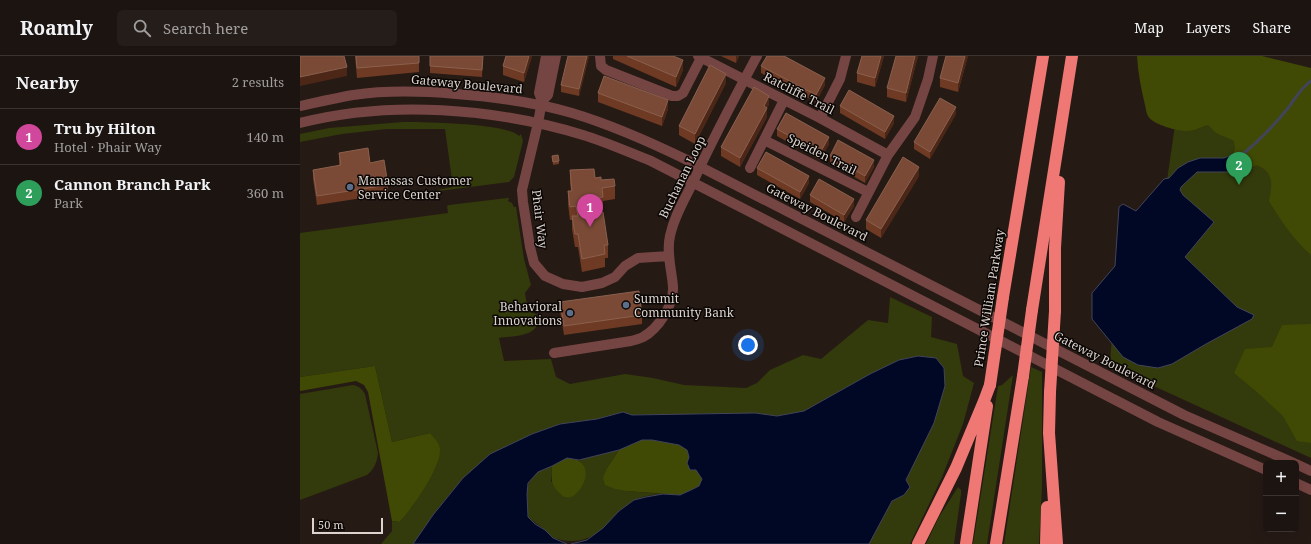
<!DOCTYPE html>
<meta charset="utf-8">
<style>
:root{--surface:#1c1410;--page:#251d19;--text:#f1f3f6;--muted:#a09e9f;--line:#3a3330;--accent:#58c9e4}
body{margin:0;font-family:"Noto Serif",serif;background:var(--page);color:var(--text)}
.controls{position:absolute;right:12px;bottom:12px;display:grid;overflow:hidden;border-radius:6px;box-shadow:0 4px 16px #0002}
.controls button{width:36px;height:36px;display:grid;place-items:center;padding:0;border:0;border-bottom:1px solid var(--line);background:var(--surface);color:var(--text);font:20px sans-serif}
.scale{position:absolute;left:12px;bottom:10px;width:71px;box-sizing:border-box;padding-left:4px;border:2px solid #ddd4d0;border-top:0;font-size:11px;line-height:14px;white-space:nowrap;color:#ddd4d0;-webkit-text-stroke:3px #0b0705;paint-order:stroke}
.you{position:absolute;left:448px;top:289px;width:14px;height:14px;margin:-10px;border:3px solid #fff;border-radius:50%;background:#1a73e8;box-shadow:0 0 0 6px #1a73e833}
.badge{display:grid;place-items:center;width:26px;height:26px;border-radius:50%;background:var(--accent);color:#fff;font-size:13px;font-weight:700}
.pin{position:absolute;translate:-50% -33px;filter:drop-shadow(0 1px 2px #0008)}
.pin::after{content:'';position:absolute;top:21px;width:14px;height:12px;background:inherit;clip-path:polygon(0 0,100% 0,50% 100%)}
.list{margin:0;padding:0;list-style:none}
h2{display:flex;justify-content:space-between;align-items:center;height:52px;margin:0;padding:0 16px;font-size:17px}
h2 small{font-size:13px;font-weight:400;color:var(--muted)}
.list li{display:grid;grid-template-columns:26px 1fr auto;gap:12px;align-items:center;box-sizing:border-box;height:56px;padding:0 16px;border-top:1px solid var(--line)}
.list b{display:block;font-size:15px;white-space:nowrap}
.list p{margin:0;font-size:13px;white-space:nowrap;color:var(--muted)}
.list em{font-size:13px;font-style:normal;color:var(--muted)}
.icon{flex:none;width:22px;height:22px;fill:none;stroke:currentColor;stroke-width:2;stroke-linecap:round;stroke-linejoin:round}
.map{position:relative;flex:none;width:1011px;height:488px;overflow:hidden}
header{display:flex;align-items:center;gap:24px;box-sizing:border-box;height:56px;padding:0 20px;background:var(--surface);border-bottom:1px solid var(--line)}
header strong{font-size:19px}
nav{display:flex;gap:22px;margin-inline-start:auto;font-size:14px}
.search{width:280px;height:36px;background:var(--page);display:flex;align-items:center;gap:10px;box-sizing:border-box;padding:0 14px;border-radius:6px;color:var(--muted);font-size:15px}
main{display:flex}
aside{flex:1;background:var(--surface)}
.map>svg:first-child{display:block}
</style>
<header>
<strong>Roamly</strong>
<div class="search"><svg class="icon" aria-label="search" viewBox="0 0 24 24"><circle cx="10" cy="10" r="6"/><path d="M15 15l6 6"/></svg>Search here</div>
<nav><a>Map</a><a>Layers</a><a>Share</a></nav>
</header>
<main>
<aside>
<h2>Nearby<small>2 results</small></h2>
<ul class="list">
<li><span class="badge" style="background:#d1479c">1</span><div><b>Tru by Hilton</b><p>Hotel · Phair Way</p></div><em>140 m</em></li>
<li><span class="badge" style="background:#2e9e5b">2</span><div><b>Cannon Branch Park</b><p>Park</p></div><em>360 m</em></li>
</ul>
</aside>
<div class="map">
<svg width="1011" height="488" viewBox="0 0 1011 488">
<rect width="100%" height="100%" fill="#261a15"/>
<!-- green -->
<path fill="#333a0b" d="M885,0L1011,22V402L810,310L812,277L851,235Z
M103,66C123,66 207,67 219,80L221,78L223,85L214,121L209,126L139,135L137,134L153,131L145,73H87L42,78L0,86V78L29,72Z
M207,142H209L208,145L212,147L214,151H216L224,203L231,229L225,237L228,255L238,259C242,281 214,280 199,282L204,305L251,303L256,321L270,328L325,318L353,322L384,329L446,332L457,327L470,314L503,299L521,303L568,264L588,267L590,241L632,261L631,281L657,288L663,320L674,327L663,368L642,421L610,488H569L592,445L604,439L609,431L606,424L613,409L644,312L636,302L618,300L599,304L570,318L504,355L477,360L455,357L331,359L323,356L297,363L260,368L232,378L163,422L133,459L113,488H81L92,475V465L100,466C109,455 136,417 138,404C139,398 132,384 130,377L92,386L75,310L0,321V177L148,157L147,150L149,149Z
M731,311L742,316V431L739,488H704Z
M713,319L687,488H673L698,330L702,329Z
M53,329C59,330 62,333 65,338L78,397C77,407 74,413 67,419L0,444V338Z
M319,394L307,412L327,435L363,438C353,439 341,440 333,445C321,452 314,463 304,472C289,485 272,488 254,482C251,480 248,477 245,474C239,469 234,466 228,461C227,445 223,428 237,416C241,413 247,412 252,410L251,426L284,411L279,404Z
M658,431L661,434V438L654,488H626L639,461Z"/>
<!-- forest -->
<path fill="#404a04" d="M837,0H962L1011,12V199C994,184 981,165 969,145C972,129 975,117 957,109L952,111L947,109L943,104L944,97L939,96L933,99L935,92L934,85C928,81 920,80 915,76C912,74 911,71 908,69C900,71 895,75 887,75C878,75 853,69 848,60C846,57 846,52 845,49C841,32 838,17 837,0Z
M1011,268V387L997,385L983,360L958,337L934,317L945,293L972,291L982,269Z
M75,310L92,386L130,377C134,382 139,386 140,393C141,413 113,450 100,466L92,465L68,336L64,329L56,325L0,335V321Z
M342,384H352L379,389L387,394L402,423L399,430L391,434L380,439L327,435L315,433L305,429L303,422L307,412L319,394Z
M267,402C270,403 276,403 279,405C292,413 284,433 273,440C270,442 267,441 264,441C251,430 251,427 252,410Z"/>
<!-- water -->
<path fill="#000826" stroke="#424559" d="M939,96L944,97L943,104L928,116H897L881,131L880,134L883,139L914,166L885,201L937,251L954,259L952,263L906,288L872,308L858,312L838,309L823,301L792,263V237L815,210L819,151L823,148L836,155L864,123L869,122L878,112L888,106L900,102H924Z
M618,300L636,302L644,312L645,330L634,367L606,424L610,431L604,439L592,445L569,488H271L287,484L303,472L319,455L334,444L346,441L363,438L380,439L391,434L399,430L402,423L396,414H390L387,407L389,401L387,394L379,389L352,384H342L319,394L279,404L267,402L252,410L238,416L228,427L227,438L228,461L235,468L245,474L253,482L267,488H113L133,459L163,422L190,398L232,378L260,368L297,363L323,356L332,359L455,357L477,360L504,355L570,318L599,304Z"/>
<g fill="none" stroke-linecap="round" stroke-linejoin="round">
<!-- stream -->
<path stroke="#424559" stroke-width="3" d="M944,97C961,83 975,68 989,51C996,41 1001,32 1011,25"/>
<!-- minor -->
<path stroke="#754543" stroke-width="10" d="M300,0L301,10L306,14L372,40H378L383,37L401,2
M398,0L520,62L588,99
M242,45L238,67L222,134L223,146L230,191L234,207L245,220L263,228L282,231L302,227L315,221L325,210L338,202L369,200
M242,45L248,39L256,0
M242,45L239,37L246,0
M0,50C18,46 36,42 53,39C87,34 122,35 156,38C195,41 235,46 272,57C312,69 350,86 387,104L884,359L994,407
M520,62L540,23L546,0
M0,67C90,44 194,52 283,79C306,86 328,96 351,105L858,366L966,414
M464,84L568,136
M450,112L484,44
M556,161L588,99L615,61L628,23L633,0
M254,297L331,285C335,284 339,283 343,281C358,273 374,249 373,231C372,215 366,197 370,180C374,160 385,143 394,124C413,82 435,41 457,0
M996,408L1011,415
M996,427L1011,434"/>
<!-- highway -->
<path stroke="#ef7874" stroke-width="12" d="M703,241L743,0
M732,254L772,0
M755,255V192L759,126
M750,336L749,377L757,488
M618,488L656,412L684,345L690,329
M666,488L687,350
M696,488L723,320
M746,488L747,451"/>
<!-- highway-bridge -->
<path stroke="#ef7874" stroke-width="12" d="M723,320L732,254
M690,329L703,241
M750,336L755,255"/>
</g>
<!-- wall -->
<path fill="#6e3a23" d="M55,0H119V16L57,22Z
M130,0H183L182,21L130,17Z
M206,0H232L224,26L203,19V10Z
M289,0L279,40L261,36V29Z
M313,0H373L383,14L376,31L313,3Z
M421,0H439L436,7Z
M562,0H584L575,31L557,26V17Z
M618,0L606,46L587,41V32Z
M646,0H668L658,36L640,31V22Z
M461,10L525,29L516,46L461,17Z
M426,27L395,88L379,79V70Z
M298,37L368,53L362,70L298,46Z
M469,49L467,52V61L440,111L421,100V91Z
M540,50L594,67L585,83L540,57Z
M656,58L630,103L614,93V86Z
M477,73L529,88L520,104L477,80Z
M39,97L70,107L88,129V138L17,149L13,123V114L39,110Z
M252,100L259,105V108L253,109Z
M530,100L574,111L565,127L530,107Z
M457,112L509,127L500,143L457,119Z
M270,114L295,122L315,130V143L303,145V154H299L308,189V202H305V211L282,216L278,191H275L272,173V164H270L268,148V135H271L270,127Z
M619,120L581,182L566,173V164Z
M510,139L554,150L544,166L510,146Z
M260,246L342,259V268L264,279L260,255Z"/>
<!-- shaded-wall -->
<path fill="#4c2616" d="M229,0H232L224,26V17Z
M287,0H289L279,40V33Z
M436,0H439L436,7Z
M581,0H584L575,31V22Z
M615,0H618L606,46V37Z
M665,0H668L658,36V27Z
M383,4V14L376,31V21Z
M47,11V20L0,30V21Z
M426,18V27L395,88V78Z
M525,22V29L516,46V39Z
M469,40V49L467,52V61L440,111V102L464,50Z
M368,44V53L362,70V61Z
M656,51V58L630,103V96Z
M594,60V67L585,83V76Z
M529,81V88L520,104V97Z
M574,104V111L565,127V120Z
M619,111V120L581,182V173Z
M509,120V127L500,143V136Z
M554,143V150L544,166V159Z"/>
<!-- building -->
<path fill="#7a4a36" stroke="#8a604e" d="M0,0H44L47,11L0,21Z
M56,0H119V7L57,12Z
M130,0H183L182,14L130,10Z
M206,0H229L224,17L203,10Z
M268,0H287L279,33L261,29Z
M327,0H373L383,4L376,21Z
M467,0H484L525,22L516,39L461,10Z
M562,0H581L575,22L557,17Z
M596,0H615L606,37L587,32Z
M646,0H665L658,27L640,22Z
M410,9L426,18L395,78L379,70Z
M304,20L368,44L362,61L298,37Z
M454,31L469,40L464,50L467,52L440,102L421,91Z
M549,34L594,60L585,76L540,50Z
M640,42L656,51L630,96L614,86Z
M486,57L529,81L520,97L477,73Z
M538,84L574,104L565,120L530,100Z
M68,92L70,107L84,104L88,129L17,140L13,114L41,109L39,97Z
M466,96L509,120L500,136L457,112Z
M258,99L259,105L253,106L252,100Z
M603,101L619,111L581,173L566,164Z
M294,113L295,122L301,121V124L314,123L315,130L302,132L303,141L297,142L300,156H303L308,189H304L305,198L282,203L278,178H275L272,160H278L276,150L270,151L268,135H272L270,114Z
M519,123L554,143L544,159L510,139Z
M339,235L342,259L264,270L260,246Z"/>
<!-- markers -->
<g fill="#5c6f8a" stroke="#0b0705" stroke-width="1.5">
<circle cx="50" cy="131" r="4"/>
<circle cx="326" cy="249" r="4"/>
<circle cx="270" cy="257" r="4"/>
</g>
<g text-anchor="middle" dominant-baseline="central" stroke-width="3" stroke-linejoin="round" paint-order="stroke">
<!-- street labels -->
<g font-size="12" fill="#ddd4d0" stroke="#0b0705">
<text transform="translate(167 28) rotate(5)">Gateway Boulevard</text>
<text transform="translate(499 37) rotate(27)">Ratcliffe Trail</text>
<text transform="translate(522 98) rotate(27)">Speiden Trail</text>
<text transform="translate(382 121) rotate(-64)">Buchanan Loop</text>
<text transform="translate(517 156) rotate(27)">Gateway Boulevard</text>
<text transform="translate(240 163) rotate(83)">Phair Way</text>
<text transform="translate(689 242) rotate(-81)">Prince William Parkway</text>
<text transform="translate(805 304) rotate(27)">Gateway Boulevard</text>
</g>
<!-- poi labels -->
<g font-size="12" fill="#ddd4d0" stroke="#0b0705" text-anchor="start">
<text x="58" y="124">Manassas Customer<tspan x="58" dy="14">Service Center</tspan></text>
<text x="334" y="242">Summit<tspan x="334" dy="14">Community Bank</tspan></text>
<text x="262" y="250" text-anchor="end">Behavioral<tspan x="262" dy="14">Innovations</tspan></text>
</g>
</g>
</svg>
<div class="controls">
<button>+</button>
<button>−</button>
</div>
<div class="scale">50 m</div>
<div class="you"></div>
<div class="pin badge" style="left:290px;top:171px;background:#d1479c">1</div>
<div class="pin badge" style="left:939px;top:129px;background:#2e9e5b">2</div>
</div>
</main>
